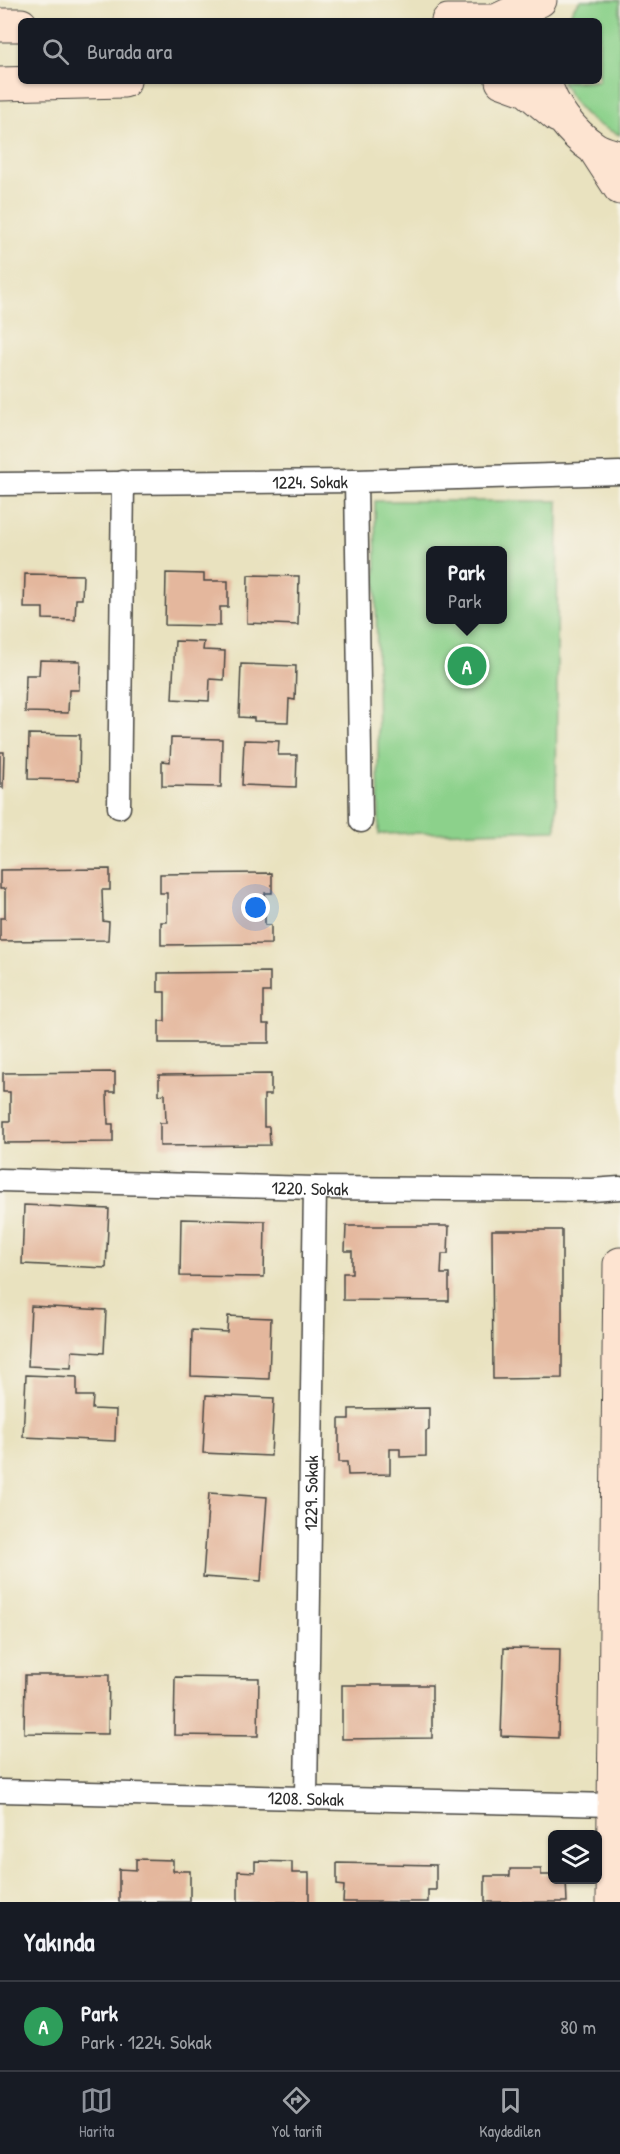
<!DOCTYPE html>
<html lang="tr">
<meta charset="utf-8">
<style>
:root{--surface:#171b24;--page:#20242c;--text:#f1f3f6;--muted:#9ea1a6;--line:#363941;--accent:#8c9099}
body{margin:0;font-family:"Patrick Hand",sans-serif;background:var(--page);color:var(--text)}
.controls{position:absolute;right:18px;bottom:18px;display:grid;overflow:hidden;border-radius:9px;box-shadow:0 2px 4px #0004}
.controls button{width:54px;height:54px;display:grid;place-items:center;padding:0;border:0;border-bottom:2px solid var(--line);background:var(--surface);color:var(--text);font:30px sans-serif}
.you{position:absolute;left:256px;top:908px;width:21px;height:21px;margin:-15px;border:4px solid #fff;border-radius:50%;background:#1a73e8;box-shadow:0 0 0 9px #1a73e833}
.badge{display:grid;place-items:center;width:39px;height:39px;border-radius:50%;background:var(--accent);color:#fff;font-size:20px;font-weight:700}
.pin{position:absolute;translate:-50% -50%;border:3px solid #fff;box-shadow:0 2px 6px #0006}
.popup{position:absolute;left:426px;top:546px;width:81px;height:78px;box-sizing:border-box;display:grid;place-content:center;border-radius:9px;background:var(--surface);filter:drop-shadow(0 2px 4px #0005);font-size:20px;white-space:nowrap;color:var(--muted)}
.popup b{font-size:22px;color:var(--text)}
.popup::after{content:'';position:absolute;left:50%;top:100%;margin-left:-12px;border:12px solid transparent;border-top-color:var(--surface)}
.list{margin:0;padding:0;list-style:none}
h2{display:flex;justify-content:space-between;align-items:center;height:78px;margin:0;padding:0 24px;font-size:26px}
h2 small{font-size:20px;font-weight:400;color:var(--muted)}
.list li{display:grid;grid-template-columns:39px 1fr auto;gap:18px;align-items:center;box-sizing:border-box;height:90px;padding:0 24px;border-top:2px solid var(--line)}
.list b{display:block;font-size:22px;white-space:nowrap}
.list p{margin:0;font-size:20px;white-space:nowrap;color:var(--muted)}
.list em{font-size:20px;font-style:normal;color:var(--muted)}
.icon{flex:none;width:33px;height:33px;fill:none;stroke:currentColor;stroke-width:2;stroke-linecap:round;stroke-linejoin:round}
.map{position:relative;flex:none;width:620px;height:1902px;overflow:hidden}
.search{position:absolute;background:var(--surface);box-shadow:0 2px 4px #0004;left:18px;right:18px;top:18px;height:66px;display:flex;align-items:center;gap:15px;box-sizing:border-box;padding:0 21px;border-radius:9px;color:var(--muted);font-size:22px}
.sheet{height:168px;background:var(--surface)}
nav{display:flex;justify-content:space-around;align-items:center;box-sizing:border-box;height:84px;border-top:2px solid var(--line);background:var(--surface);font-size:16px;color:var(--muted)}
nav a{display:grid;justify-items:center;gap:3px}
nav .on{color:var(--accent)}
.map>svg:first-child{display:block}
</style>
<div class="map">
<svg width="620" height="1902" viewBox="0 0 620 1902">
<rect width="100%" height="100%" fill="#f7f3e8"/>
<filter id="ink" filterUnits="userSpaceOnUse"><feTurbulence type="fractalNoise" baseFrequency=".0167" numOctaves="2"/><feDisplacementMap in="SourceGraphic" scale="12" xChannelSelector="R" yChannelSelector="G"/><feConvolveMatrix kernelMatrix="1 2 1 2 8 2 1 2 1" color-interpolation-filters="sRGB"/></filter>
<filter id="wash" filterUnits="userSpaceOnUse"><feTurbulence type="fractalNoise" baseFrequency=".008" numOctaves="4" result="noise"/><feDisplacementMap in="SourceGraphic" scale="24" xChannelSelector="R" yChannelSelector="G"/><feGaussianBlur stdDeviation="1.35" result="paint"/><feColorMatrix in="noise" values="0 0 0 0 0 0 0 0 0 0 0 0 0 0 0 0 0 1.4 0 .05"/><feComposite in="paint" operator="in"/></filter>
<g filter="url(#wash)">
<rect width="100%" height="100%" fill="#e9e2bf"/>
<!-- green -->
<path fill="#8cd18b" stroke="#5c7e5b" stroke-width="1.5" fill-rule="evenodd" d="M581,0H620V135C588,122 580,113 563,84L562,81H599V21H567L574,7Z
M375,501H558L556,830L379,834ZM431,550H503V620H431Z"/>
<g id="blocks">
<!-- building -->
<path fill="#e4b79d" d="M166,573L204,574V581H228V607H220V626L165,625Z
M25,574L83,575L82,599H76L75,620L43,619V608H24Z
M248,575L299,576L298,625L247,623Z
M175,641L204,642L203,650L225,651L224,680L210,679L209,701L172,699Z
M40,660L80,661L79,690H69L68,713L25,712L26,675H39Z
M241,664L296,666L295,700L289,699L288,722L254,721V718L239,717Z
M29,734L80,735L79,780L28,779Z
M171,738L222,739L221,787L162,786V761L170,762Z
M244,740L279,741L278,755H297L296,787L242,785Z
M0,752H4L3,788L0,787Z
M110,869V890H102L103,921L109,922L108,940L0,941V918H5V889H0V870Z
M272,873V893H265V925H271V944L161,945V922H167V893H160V874Z
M270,972V992H263V1024H269V1043H159V1021H165V992H158V973Z
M115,1072V1092H107L108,1124H113V1142L4,1143V1121H10V1092H3V1073Z
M271,1074V1095H264V1127H269L270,1145L160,1146V1123H166L165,1094L159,1095V1075Z
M24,1205L109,1209L106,1268L22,1264Z
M181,1219L265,1221L264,1277L180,1276Z
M346,1226H449L448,1254H442L441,1274H449V1301L343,1300V1273H352V1251H345Z
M492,1230H562V1378L493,1379Z
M31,1306L106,1310L104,1353L72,1351L71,1368L28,1366Z
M228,1316L271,1318L269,1379L191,1376L192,1330L227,1332Z
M26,1375L77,1377V1396H93L92,1409L116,1410L115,1441L23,1437Z
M206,1395L274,1398L271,1456L203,1453Z
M429,1408V1430L426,1431V1456L400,1457V1449H390V1474L348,1475L347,1462H339V1419H349V1409Z
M209,1493L267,1497L261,1581L203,1577Z
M504,1648L560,1649L558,1738L501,1736Z
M25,1675H109L108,1734L24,1733Z
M175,1677L259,1678L258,1736L174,1735Z
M342,1685H432V1738L342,1739Z
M136,1859L173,1860V1871H190V1902H119V1869L136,1870Z
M255,1861L292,1862V1873H309V1902H238V1871L255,1872Z
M337,1863L436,1865V1890H428V1902H343L344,1886L337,1885Z
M510,1869H541V1875H552V1880H566L567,1902H485V1876H510Z"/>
</g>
</g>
<g filter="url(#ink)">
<use href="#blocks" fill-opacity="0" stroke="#484641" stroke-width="1.5"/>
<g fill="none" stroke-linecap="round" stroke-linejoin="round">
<!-- street casing -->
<g stroke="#484641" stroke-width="25">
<g id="street">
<path d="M356,481L361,821"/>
<path id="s1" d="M0,484L356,481L620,473"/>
<path d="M119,807L123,482"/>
<path id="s2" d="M0,1180L315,1188L592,1190L620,1188"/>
<path id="s3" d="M0,1791L613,1805"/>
<path id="s4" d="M306,1797L315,1188"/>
</g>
</g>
<!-- secondary casing -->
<g stroke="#484641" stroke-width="35">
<path id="secondary" d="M448,21H496L540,0
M0,25H21
M502,81L527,90L558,116
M545,81C550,106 573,134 594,148C601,153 612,155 620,158
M0,84L124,81
M594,148L620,188
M613,1902L620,1264"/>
</g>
<!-- street -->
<use href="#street" stroke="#fff" stroke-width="22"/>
<!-- secondary -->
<use href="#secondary" stroke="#fde4d1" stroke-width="33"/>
</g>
</g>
<g text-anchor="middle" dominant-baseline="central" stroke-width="4.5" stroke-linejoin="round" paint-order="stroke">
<!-- street labels -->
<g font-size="18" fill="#2b2b2b" stroke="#f7f3e8">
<text stroke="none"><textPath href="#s1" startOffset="310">1224. Sokak</textPath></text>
<text stroke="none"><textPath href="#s2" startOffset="310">1220. Sokak</textPath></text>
<text stroke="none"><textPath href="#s4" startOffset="304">1229. Sokak</textPath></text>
<text stroke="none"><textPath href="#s3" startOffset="306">1208. Sokak</textPath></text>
</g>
</g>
</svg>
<div class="controls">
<button><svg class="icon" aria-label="layers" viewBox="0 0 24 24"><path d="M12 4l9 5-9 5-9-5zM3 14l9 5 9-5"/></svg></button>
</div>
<div class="you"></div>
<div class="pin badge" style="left:467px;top:666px;background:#2e9e5b">A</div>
<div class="popup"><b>Park</b>Park</div>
<div class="search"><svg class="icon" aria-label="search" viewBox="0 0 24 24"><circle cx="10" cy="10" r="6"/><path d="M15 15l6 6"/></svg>Burada ara</div>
</div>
<section class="sheet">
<h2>Yakında<small></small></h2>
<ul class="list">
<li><span class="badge" style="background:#2e9e5b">A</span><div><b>Park</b><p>Park · 1224. Sokak</p></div><em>80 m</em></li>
</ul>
</section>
<nav>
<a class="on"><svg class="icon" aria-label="map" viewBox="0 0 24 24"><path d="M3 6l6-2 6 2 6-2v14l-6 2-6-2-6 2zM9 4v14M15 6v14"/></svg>Harita</a>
<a><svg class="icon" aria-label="directions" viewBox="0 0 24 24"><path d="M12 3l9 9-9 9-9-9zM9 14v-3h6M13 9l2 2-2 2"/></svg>Yol tarifi</a>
<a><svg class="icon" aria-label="saved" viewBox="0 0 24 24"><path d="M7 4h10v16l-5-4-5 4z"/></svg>Kaydedilen</a>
</nav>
